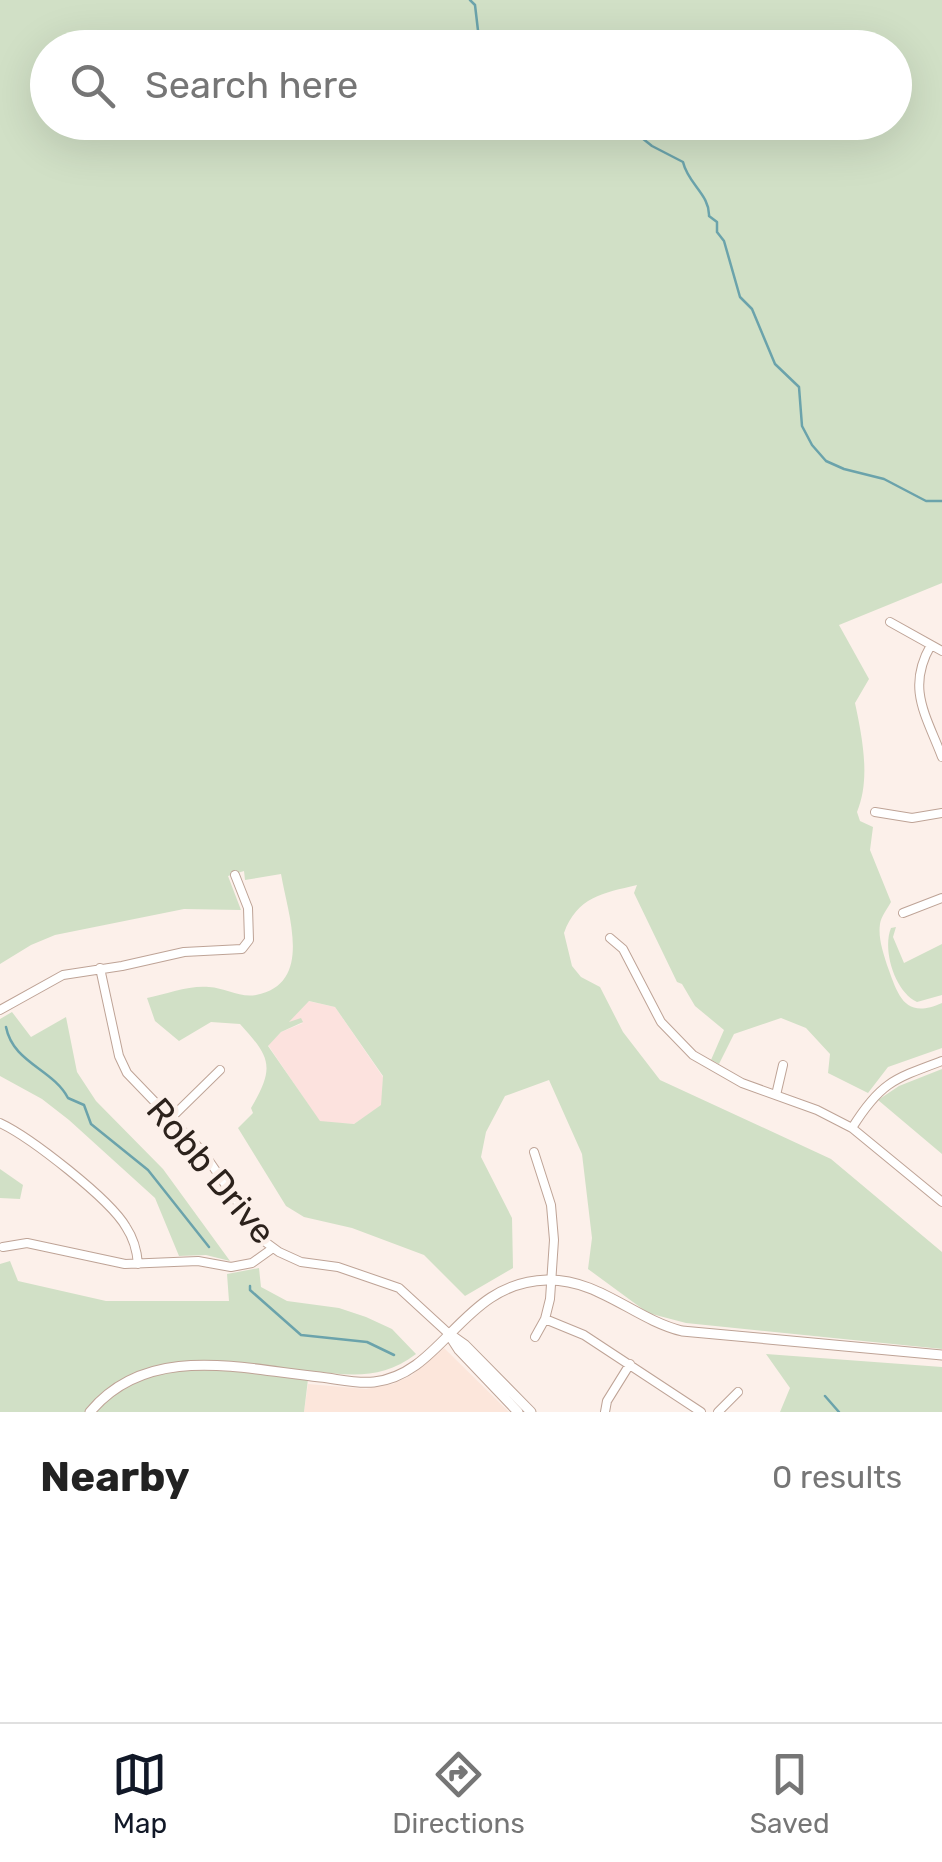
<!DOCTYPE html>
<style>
:root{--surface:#fff;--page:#f2f2f2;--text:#222;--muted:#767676;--line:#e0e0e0;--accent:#111827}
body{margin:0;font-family:Rubik,sans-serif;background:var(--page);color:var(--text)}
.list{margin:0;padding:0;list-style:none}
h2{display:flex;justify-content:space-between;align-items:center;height:130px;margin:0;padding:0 40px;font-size:42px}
h2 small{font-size:32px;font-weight:400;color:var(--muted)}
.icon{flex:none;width:55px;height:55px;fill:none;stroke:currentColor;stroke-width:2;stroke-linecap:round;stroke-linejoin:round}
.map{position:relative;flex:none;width:942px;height:1412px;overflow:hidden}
.search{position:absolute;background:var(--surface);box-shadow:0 10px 40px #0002;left:30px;right:30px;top:30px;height:110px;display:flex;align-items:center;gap:25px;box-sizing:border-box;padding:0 35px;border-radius:55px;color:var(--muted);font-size:38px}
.sheet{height:310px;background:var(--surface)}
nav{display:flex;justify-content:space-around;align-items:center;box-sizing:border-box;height:140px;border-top:2px solid var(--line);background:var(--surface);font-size:28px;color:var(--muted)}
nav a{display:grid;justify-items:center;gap:5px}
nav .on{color:var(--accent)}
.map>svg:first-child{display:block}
</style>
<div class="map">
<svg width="942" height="1412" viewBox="0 0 942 1412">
<rect width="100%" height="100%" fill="#fcf0ea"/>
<!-- industrial -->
<path fill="#fce2de" d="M308,1001L335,1007L383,1077L382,1105L354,1124L320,1122L268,1045L281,1032L303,1023L287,1024Z"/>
<!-- built -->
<path fill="#fce6db" d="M444,1348L509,1412H304L308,1384L366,1389L393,1384L412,1375Z"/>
<!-- green -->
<path fill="#d1e0c6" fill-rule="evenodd" d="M0,0H942V583L839,625L869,679L855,703C862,736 871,779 857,812L860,821L873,827L870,850L891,902C887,909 881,917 880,924C878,938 883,952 887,965C898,995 904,1020 942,1003V1048L888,1067L868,1093L828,1073L830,1054L806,1028L781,1018L734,1034L719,1064L711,1060L724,1030L695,1006L682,984L677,982L634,893L637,885C603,893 577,897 564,933L572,966L581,977L600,987L623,1032L660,1080L831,1159L942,1252V1349L686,1323L648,1313L588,1269L592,1238L582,1154L549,1080L505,1096L486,1132L481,1157L512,1218L513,1268L465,1296L424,1255L352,1228L304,1217L286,1206L238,1128L253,1113L251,1108C275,1067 271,1058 240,1024L211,1022L179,1041L155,1021L147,998C166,994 190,985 209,987C225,988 240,998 256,995C314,984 288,915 281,874L245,880L244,871L228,876L241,910L184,909L55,935L31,945L0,964ZM48,48H894V122H48ZM309,1001L335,1007L383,1076L381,1105L354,1124L320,1121L268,1046L281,1032L303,1022L301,1018L289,1022Z
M896,927L893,937L904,963L942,944V995L917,1002C895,992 882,950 891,928Z
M12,1012L31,1037L66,1017L77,1072L96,1101L163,1169L230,1261L206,1255L179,1256L155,1198L69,1120L42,1099L0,1076V1019Z
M942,1069V1154L878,1100L899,1086Z
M0,1169L23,1185L20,1199L0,1198Z
M10,1261L18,1281L106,1301H229L227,1274L259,1268L261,1287L287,1301L339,1308L366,1317L392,1329L416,1354C381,1381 349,1375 309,1371L304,1412H0V1264Z
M766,1354L942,1367V1412H780L790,1388Z"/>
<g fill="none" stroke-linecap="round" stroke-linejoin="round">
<!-- stream -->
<path stroke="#6ba3ab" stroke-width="2.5" d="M470,0L475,5L479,39L493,48
M584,122L627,126L652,146L683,162C688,184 710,195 709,216L717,222V232L724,241L740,297L752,309L775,364L799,387L802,426L812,445L826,461L844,469L884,479L926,501H942
M6,1027C13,1063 53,1069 68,1098L84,1105L91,1124L148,1170L209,1247
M250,1286V1290L301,1335L367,1342L394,1355
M825,1396L839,1412"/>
<!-- minor casing -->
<g stroke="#bea396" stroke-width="10">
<path id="minor" d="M890,622L942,651
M931,645C906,688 926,715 942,757
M875,812L912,818L942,813
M903,913L942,898
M610,938L623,949L661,1022L693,1055L742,1083L817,1110L852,1128L942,1202
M100,968L119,1056L127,1073L203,1152L264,1241L279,1252L301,1262L338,1267L399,1288L448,1333
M0,1010L63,975L122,966L184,952L242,949L249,940L248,908L235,875
M776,1095L783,1065
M171,1118L220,1070
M0,1123C30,1137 110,1199 126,1227C134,1239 137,1251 138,1264
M852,1128C880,1083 893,1079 942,1061
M534,1152L551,1205L554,1240L550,1299L545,1319L535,1337
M3,1247L27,1243L125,1264L198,1261L231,1267L252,1263L273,1248
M545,1319L584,1335L701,1412
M605,1412L607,1401L630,1364
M718,1412L738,1392"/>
</g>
<!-- tertiary casing -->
<g stroke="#bea396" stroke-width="11">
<path id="tertiary" d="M448,1333L465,1345L531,1412
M448,1333L459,1350L518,1412
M90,1412C148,1342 242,1369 320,1377C338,1379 356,1384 374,1382C444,1374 462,1282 547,1280C599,1279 634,1319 682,1331L942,1355"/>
</g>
<!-- minor -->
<use href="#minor" stroke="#fff" stroke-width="8"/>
<!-- tertiary -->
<use href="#tertiary" stroke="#fff" stroke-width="9"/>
</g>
<g text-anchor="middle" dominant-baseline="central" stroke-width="9" stroke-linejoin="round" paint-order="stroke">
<!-- street labels -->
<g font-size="35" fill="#2c221c" stroke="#fcf0ea">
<text transform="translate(211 1171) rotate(50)">Robb Drive</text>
</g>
</g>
</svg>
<div class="search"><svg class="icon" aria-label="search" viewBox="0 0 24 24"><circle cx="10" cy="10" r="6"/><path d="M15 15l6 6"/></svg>Search here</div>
</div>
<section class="sheet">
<h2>Nearby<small>0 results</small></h2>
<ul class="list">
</ul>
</section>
<nav>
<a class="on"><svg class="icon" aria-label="map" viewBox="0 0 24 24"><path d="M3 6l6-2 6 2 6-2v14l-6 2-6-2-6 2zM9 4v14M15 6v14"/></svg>Map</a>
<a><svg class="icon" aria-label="directions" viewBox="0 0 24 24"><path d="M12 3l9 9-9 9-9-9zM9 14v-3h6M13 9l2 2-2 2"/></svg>Directions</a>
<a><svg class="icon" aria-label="saved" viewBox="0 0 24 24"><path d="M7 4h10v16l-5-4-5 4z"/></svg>Saved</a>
</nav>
